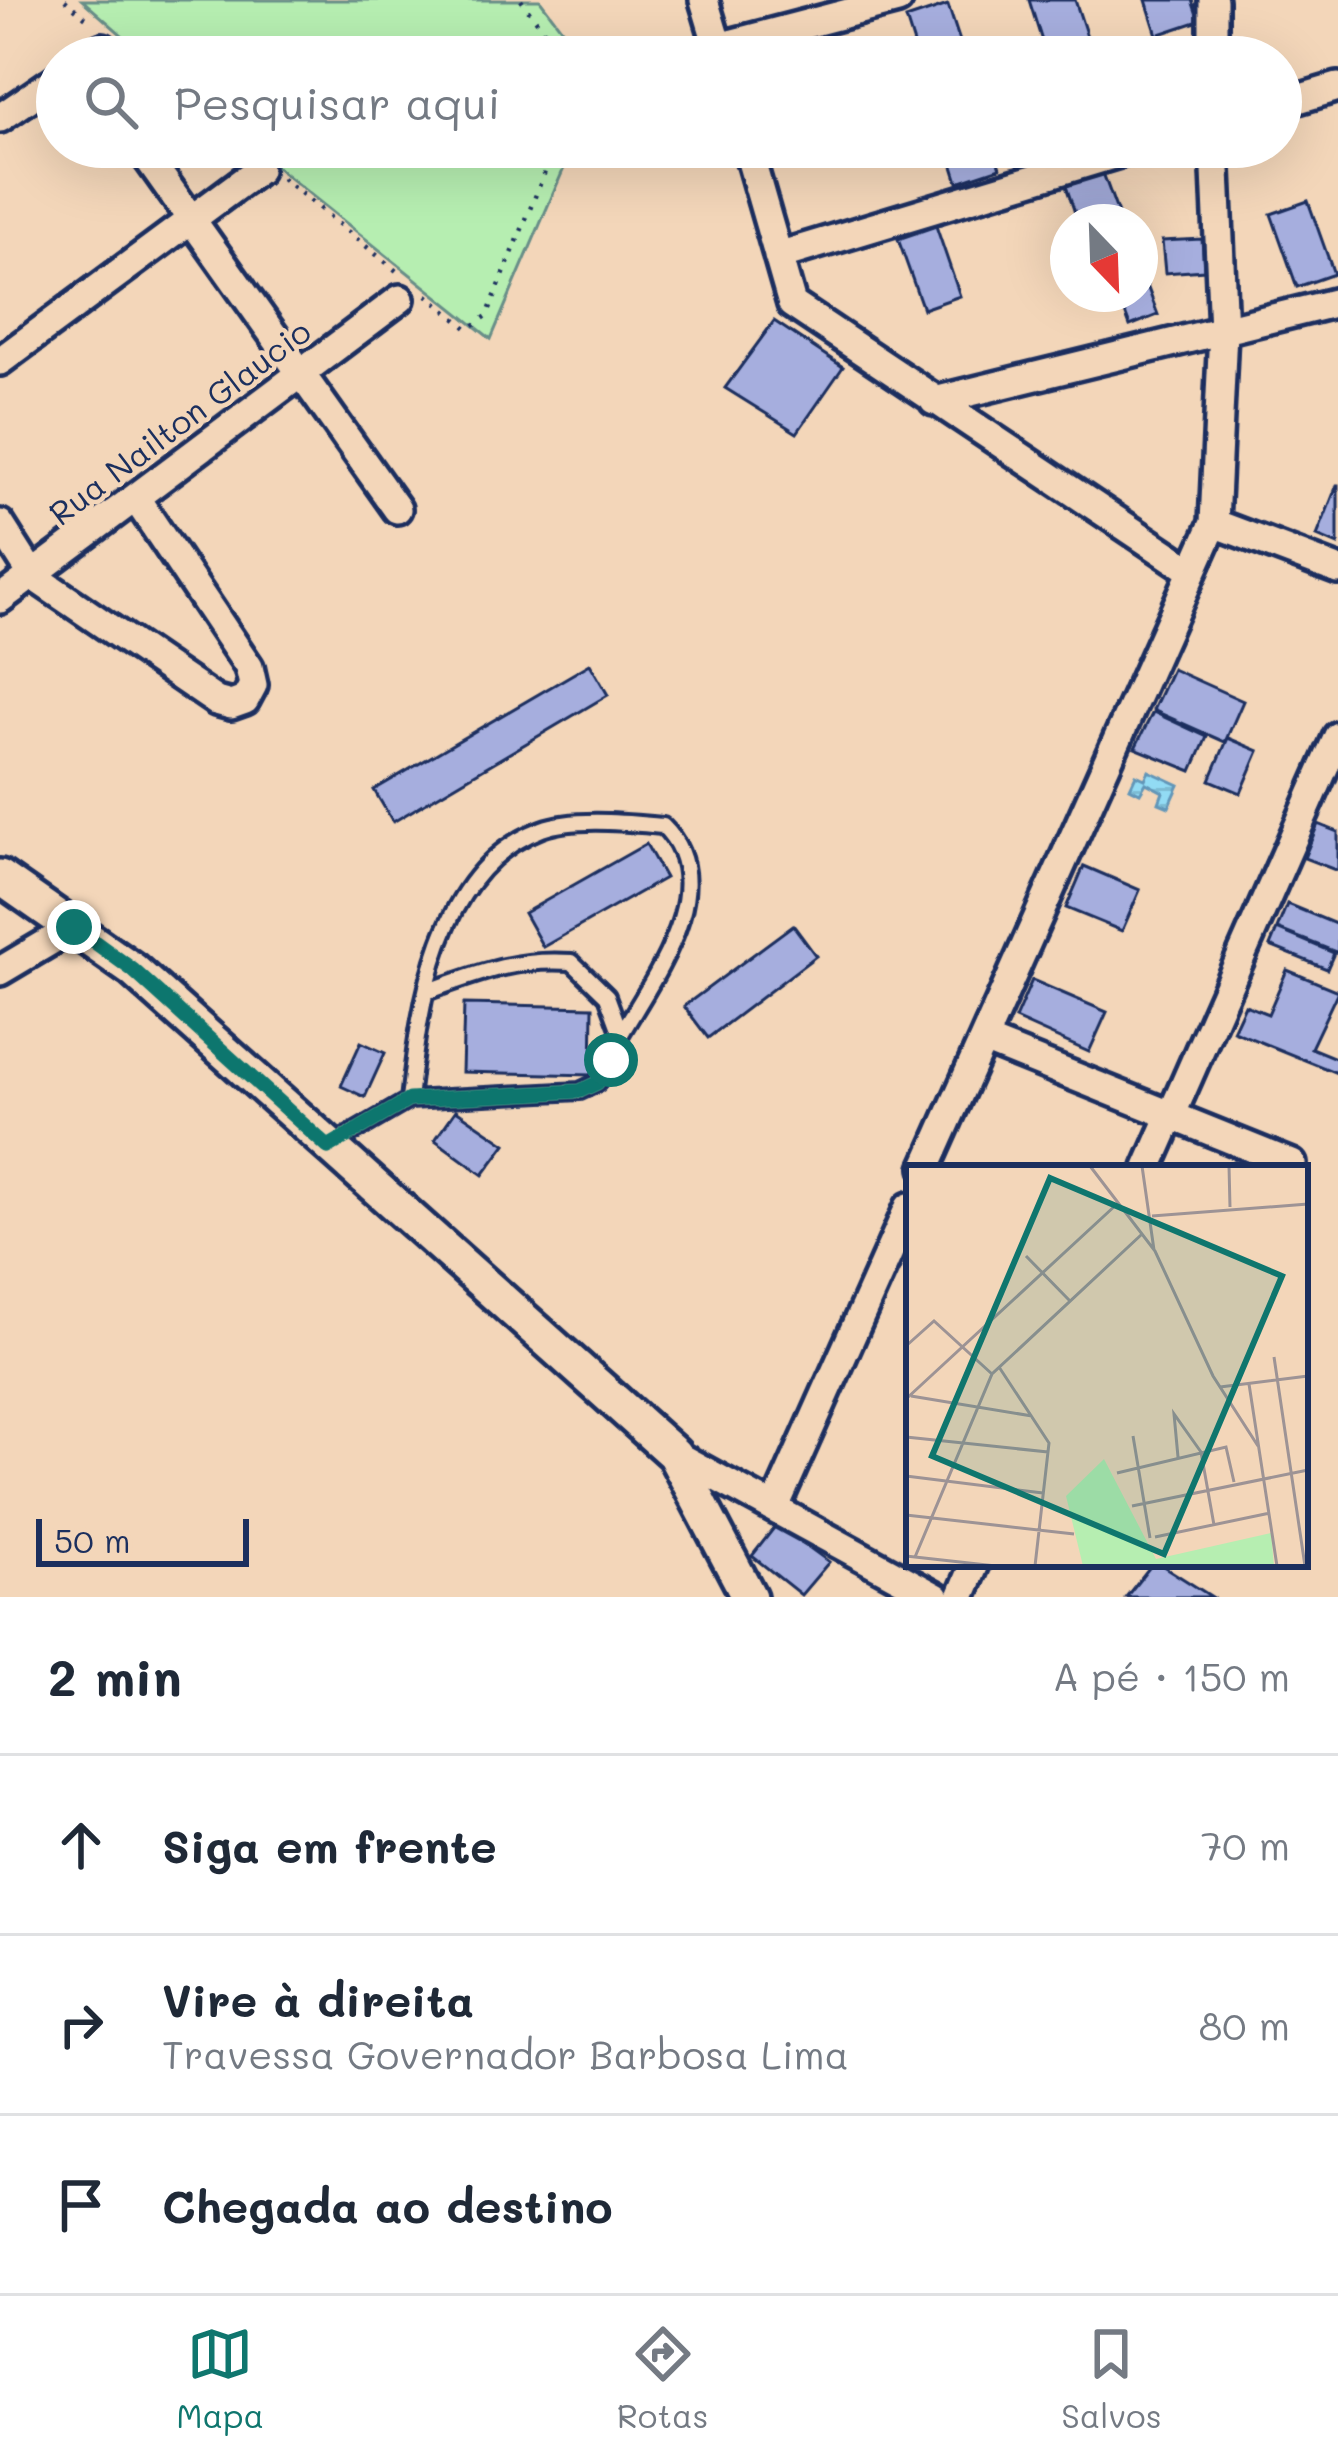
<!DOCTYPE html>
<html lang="pt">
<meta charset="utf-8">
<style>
:root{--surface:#fff;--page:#f6f6f7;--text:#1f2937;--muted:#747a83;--line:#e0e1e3;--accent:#0f766e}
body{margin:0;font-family:Mali,sans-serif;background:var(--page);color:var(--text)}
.compass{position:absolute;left:1050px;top:204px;width:108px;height:108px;border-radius:50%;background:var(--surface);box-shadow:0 12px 48px #0002;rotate:157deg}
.scale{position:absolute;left:36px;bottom:30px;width:213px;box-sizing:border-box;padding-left:12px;border:6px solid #1b2f5e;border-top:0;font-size:33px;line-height:42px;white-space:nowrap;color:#1b2f5e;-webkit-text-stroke:9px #f3d6b9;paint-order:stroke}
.stop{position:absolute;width:36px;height:36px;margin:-27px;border:9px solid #0f766e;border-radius:50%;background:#fff}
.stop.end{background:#0f766e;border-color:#fff;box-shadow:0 3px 12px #0008}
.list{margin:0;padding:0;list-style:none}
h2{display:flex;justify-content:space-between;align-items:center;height:156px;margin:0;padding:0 48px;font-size:51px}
h2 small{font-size:39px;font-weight:400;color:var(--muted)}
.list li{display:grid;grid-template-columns:78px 1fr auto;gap:36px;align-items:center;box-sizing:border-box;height:180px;padding:0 48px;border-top:3px solid var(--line)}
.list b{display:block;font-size:45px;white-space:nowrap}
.list p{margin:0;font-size:39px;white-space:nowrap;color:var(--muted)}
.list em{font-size:39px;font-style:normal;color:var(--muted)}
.icon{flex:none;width:66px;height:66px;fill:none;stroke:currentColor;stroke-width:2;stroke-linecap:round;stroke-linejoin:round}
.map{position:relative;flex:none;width:1338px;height:1597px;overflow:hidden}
.search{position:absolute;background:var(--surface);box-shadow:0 12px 48px #0002;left:36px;right:36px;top:36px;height:132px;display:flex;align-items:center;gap:30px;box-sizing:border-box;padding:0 42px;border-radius:66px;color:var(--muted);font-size:45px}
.sheet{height:696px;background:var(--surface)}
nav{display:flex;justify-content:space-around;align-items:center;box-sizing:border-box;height:168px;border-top:3px solid var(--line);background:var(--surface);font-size:33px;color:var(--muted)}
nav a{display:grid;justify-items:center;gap:6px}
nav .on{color:var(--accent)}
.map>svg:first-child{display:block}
</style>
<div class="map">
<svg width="1338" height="1597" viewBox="0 0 1338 1597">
<defs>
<pattern id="water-rules" width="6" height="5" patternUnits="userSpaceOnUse" patternTransform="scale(3)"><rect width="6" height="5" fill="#92dbf4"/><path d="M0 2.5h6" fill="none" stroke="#7dbcd4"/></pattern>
</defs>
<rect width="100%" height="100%" fill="#f3d6b9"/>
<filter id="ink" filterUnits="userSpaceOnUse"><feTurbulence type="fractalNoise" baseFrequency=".00833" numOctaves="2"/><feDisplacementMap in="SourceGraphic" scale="24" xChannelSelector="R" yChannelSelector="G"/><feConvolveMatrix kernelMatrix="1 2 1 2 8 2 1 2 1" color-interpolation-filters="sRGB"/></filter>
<g filter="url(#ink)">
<!-- park -->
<path fill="#b6eeb1" stroke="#688e88" stroke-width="3" d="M82,0H540L583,57H147Z
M251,147H573L491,339Z"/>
<!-- water -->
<path fill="url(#water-rules)" stroke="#6296b8" stroke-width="3" d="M1149,771L1179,785L1169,807L1159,803L1163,792L1146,783L1140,793L1130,788L1136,775L1145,779Z"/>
<!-- building -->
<path fill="#a6aede" stroke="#1b2f5e" stroke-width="3" d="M1029,0H1075L1091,49L1067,57H1047Z
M1146,0H1192L1199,21L1157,35Z
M948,5L965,57H918L906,19Z
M1129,41L1134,57H1088L1087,55Z
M802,42L806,57H746Z
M947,147H993L1000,168L958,182Z
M1103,173L1121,222H1078L1066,186Z
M1308,201L1334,274L1297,287L1271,214Z
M936,226L960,296L923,309L898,239Z
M1202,239L1204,270L1165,273L1162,241Z
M1140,267L1158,315L1130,326L1118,294H1140Z
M774,321L843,367L797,433L725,388Z
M1337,485H1338V545L1317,536Z
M590,664L608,695L393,822L374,790Z
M1172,669L1243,701L1225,742L1153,710Z
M1153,712L1207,737L1192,771L1135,748Z
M1228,738L1259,751L1241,793L1210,780Z
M1318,824L1338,832V871L1304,858Z
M646,844L665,878L543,947L524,913Z
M1084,866L1140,890L1122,931L1066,908Z
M1287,904L1338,925V953L1277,929Z
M793,925L816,956L708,1038L684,1006Z
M1277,929L1334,953L1327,969L1270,946Z
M1287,970L1338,991L1311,1048L1338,1059L1337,1073L1233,1031L1245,1005L1268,1014Z
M1032,980L1107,1012L1089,1052L1015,1019Z
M464,1004L593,1007L592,1075L462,1072Z
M361,1042L385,1053L365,1097L341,1086Z
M456,1110L506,1144L483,1175L435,1140Z
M777,1524L829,1562L801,1595L752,1556Z
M1152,1564H1160L1212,1597H1126Z"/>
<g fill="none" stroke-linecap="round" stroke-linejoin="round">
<!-- service casing -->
<g stroke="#1b2f5e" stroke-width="22">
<path id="service" d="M409,1100L580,1091L597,1083L621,1034L607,996L572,962C515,958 479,973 426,992
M330,1146L409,1100C420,1003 436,869 542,829C575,817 628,823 663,826C723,885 654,977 621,1034"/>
</g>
<!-- minor casing -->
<g stroke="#1b2f5e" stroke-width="36">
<path id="minor" d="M704,0L721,57
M1213,0V57
M718,47L898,0
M89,57L103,48
M1281,104L1338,87
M0,118L57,79
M140,147L397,509
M747,147L792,304L1192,571
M778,256L1139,147
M0,361L258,170
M934,401L1338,302
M1214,523L1338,570
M0,524L33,576L216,701L231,705L245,700L253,685L249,667L137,500
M0,599L400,299
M0,971L74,927
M984,1040L1292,1164
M926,1168L1214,523L1223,331L1215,147
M1148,1168L1338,736
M674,1454L936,1597
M775,1507L909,1207
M961,1597L975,1564"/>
</g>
<!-- tertiary casing -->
<g stroke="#1b2f5e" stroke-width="42">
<path id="tertiary" d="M0,877L133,970L674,1454L749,1597"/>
</g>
<!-- path -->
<path stroke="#1b2f5e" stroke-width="4.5" stroke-dasharray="3 9" stroke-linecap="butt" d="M65,0L92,23
M521,0L564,57
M282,178L399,273
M427,295L468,329L487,316L555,147"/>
<!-- service -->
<use href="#service" stroke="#f3d6b9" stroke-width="14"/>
<!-- minor -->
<use href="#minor" stroke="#f3d6b9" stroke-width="27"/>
<!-- tertiary -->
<use href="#tertiary" stroke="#f3d6b9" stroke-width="33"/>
</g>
</g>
<g fill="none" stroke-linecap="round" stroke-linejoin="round" filter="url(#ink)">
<!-- route -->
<path stroke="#0f766e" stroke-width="15" d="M74,927L133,970L328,1147L409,1100L580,1091L597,1083L611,1060"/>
</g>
<g text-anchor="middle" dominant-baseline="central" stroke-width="9" stroke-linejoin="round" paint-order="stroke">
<!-- street labels -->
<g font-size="33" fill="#1b2f5e" stroke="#f3d6b9">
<text transform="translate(179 421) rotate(-37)">Rua Nailton Glaucio</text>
</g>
</g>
<!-- overview -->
<g transform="translate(906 1165)">
<rect width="402" height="402" fill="#f3d6b9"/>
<path d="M198,294L250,394L365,368L368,401H177L160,331Z" fill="#b6eeb1"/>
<path fill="none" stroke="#9d9395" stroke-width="3" d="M184,1L249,86L307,211L352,281M236,1L248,85M323,1L324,42M246,51L402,39M120,91L164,136M0,181L28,156L86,209M368,192L399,401M93,202L143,278L129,401M343,219L371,401M314,222L402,211M5,231L126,251M0,234L211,39M227,271L244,373M0,272L142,287M272,292L268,249L295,287L308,360M211,308L320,282L328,317M0,311L137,328M226,341L402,305M0,350L168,369M249,372L364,348M0,391L90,401M9,392L86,209L235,70"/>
<path fill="#0f766e" fill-opacity="0.15" stroke="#0f766e" stroke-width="6" d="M144,13L376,111L258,389L26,291Z"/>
<rect width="402" height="402" fill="none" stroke="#1b2f5e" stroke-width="6"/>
</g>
</svg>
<svg class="compass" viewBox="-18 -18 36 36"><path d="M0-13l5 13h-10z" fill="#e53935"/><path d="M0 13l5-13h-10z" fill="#747a83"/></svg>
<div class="scale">50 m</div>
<div class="stop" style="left:611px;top:1060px"></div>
<div class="stop end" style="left:74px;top:927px"></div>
<div class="search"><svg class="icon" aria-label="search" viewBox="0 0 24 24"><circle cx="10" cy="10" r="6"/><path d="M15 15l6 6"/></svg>Pesquisar aqui</div>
</div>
<section class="sheet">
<h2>2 min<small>A pé · 150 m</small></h2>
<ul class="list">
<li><svg class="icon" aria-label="ahead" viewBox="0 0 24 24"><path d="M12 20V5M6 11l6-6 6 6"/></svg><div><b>Siga em frente</b></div><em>70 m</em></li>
<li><svg class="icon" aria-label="right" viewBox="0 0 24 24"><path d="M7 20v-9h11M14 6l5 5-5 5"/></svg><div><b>Vire à direita</b><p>Travessa Governador Barbosa Lima</p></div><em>80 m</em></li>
<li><svg class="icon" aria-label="arrive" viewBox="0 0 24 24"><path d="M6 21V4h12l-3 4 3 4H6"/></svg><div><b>Chegada ao destino</b></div></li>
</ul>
</section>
<nav>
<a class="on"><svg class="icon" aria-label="map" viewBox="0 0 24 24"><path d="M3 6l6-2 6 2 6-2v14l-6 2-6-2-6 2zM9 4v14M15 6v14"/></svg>Mapa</a>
<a><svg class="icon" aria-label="directions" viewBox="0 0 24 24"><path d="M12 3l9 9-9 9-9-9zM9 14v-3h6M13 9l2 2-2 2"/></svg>Rotas</a>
<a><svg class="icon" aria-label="saved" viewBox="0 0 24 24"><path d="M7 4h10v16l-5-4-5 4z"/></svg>Salvos</a>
</nav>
